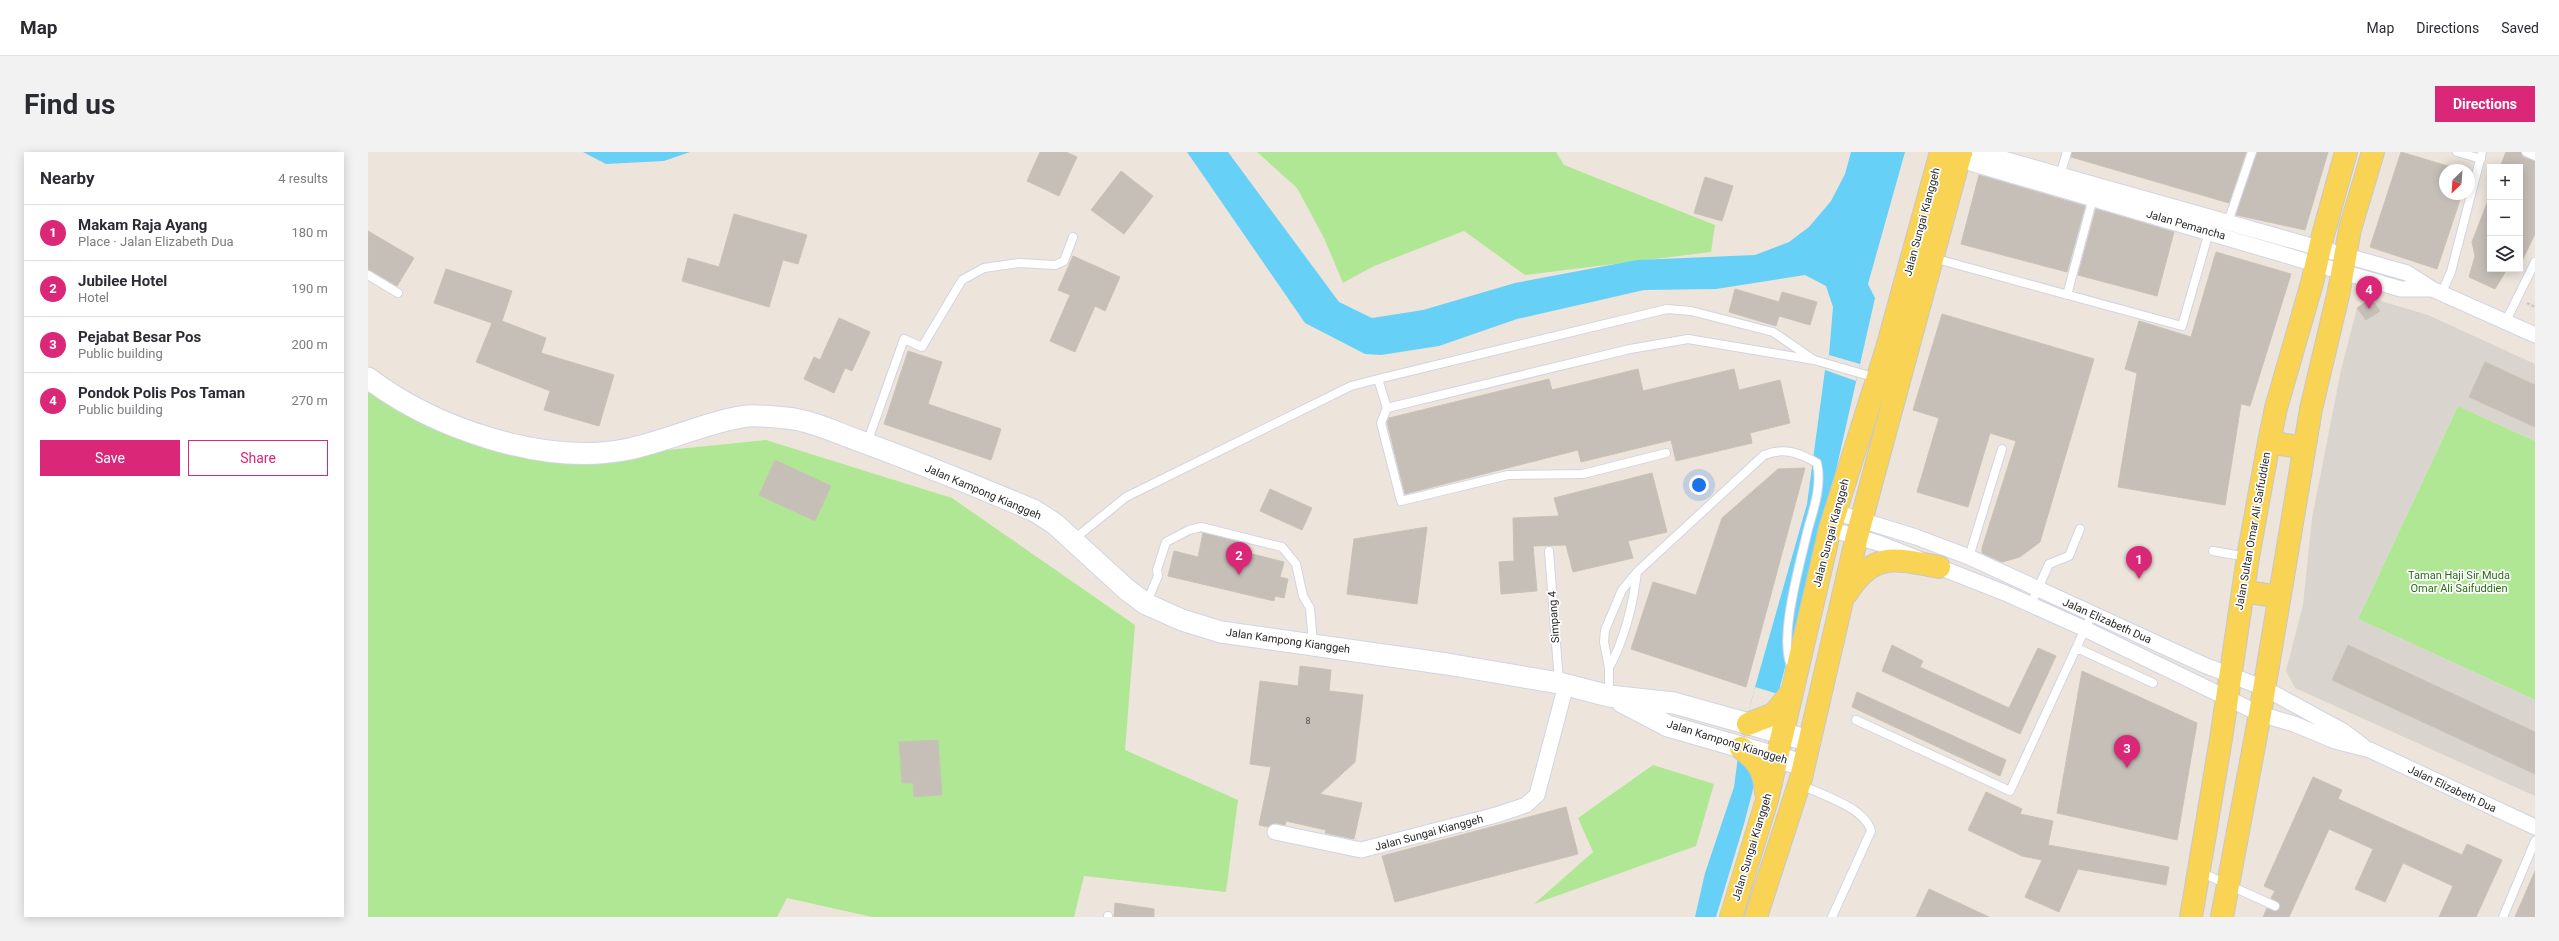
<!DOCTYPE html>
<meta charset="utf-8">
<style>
:root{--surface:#fff;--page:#f2f2f3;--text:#2b2b33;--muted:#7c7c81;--line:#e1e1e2;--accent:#db2777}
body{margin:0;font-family:Roboto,sans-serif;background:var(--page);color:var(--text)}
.controls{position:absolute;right:12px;top:12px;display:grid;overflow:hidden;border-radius:0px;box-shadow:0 2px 10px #0003}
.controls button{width:36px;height:36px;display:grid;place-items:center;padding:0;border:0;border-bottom:1px solid var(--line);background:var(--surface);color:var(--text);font:20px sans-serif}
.compass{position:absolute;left:2071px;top:12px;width:36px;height:36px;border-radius:50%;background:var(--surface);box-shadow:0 2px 10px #0003;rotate:205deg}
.you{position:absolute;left:1331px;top:333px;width:14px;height:14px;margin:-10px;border:3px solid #fff;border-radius:50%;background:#1a73e8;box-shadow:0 0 0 6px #1a73e833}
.badge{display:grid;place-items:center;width:26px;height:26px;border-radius:50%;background:var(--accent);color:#fff;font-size:13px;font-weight:700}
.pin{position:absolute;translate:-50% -33px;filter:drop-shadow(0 1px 2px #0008)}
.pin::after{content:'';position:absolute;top:21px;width:14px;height:12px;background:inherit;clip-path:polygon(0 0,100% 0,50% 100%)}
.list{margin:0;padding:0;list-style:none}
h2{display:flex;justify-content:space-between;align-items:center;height:52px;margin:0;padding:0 16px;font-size:17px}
h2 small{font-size:13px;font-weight:400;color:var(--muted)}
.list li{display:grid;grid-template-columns:26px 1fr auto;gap:12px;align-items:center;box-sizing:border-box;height:56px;padding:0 16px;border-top:1px solid var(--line)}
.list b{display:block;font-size:15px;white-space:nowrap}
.list p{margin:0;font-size:13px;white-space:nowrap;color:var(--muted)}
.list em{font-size:13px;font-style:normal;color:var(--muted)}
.actions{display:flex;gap:8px;padding:12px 16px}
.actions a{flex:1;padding:9px 0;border:1px solid var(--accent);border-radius:0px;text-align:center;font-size:14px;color:var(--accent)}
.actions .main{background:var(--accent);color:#fff}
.icon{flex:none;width:22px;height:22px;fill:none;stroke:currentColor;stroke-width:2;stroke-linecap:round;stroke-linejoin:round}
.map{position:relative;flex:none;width:2167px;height:765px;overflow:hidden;border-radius:0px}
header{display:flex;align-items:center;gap:24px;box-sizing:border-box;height:56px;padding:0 20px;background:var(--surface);border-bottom:1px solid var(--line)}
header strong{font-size:19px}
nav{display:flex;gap:22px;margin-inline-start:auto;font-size:14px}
.intro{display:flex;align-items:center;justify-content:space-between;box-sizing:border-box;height:96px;padding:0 24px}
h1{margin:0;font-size:28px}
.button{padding:10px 18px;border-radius:0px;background:var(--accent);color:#fff;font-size:14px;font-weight:700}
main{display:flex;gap:24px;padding:0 24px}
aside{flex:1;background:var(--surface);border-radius:0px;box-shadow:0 2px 10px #0003}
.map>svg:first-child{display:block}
</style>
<header>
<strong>Map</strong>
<nav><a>Map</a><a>Directions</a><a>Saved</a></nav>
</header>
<div class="intro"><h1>Find us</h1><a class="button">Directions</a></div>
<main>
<aside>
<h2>Nearby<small>4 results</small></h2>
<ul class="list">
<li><span class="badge">1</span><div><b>Makam Raja Ayang</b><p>Place · Jalan Elizabeth Dua</p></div><em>180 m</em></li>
<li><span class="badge">2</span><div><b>Jubilee Hotel</b><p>Hotel</p></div><em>190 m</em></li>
<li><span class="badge">3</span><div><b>Pejabat Besar Pos</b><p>Public building</p></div><em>200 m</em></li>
<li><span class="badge">4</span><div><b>Pondok Polis Pos Taman</b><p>Public building</p></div><em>270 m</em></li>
</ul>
<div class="actions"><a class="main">Save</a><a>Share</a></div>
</aside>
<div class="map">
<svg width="2167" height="765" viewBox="0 0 2167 765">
<rect width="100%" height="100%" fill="#ede5db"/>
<!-- green -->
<path fill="#b0e794" d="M889,0H1188L1196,13L1347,73L1343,100L1157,123L1096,79L1006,114L975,131L956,86L929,36Z
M0,226L180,310L398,288L584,346L767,473L757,598L870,648L858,740L716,724L706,765H504L419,746L409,765H0Z
M2090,254L2167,289V548L1990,467Z
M1285,613L1346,632L1328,694L1166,752L1225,700L1210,666Z"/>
<!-- plaza -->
<path fill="#d9d5ce" d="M2003,146L2060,163L2167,212V233L2117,210L2167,275V289L2090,254L1990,467L2167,548V580L1980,493L1964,528L2167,622V644L1927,536L1918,519L1935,453L1944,366L1973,218L1989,156L1998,168L2012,159Z"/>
<!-- water -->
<path fill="#67d0f6" d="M215,0H322L296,9L238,12Z
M819,0H860L971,150L1004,166L1055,158L1147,131L1269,108L1387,103L1421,90L1441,75L1463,49L1477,22L1483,0H1537L1500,132L1507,146L1464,336L1376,672L1348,765H1327L1337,721L1366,635L1371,597L1387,535L1439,352L1457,218L1461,203L1465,155L1458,134L1437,123L1348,137L1276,138L1149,167L1071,194L1013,203L997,202L937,171Z"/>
<!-- pier -->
<path fill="#ede5db" d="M1461,203L1492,212L1488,229L1457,218Z
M1387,535L1410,542L1393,606L1371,597Z"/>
<!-- building -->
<path fill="#c5bfb8" stroke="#c9c2b5" d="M672,0H698L709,5L691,44L659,29Z
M1704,0H1878L1861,51L1703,5Z
M1889,0H1960L1937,78L1868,63Z
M2033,0L2093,18H2077V42H2094L2069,117L2002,95Z
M2138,0H2153L2155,5L2167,9V82L2152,113V15H2132Z
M753,19L785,44L756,82L723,58Z
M1611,23L1717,54L1699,120L1593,92Z
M1337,25L1365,34L1354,69L1326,61Z
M2121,46L2122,117H2139L2127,137L2101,125L2107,104L2104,90Z
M1728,57L1806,80L1789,144L1710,123Z
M366,62L439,83L430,112L415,108L401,155L314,129L320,106L351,115Z
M0,79L46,106L29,134L0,117Z
M1848,100L1923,122L1882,254L1873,252L1857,353L1750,335L1769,221L1757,217L1771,169L1823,185Z
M705,104L752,125L737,159L727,154L707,200L682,189L702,143L690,138Z
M78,117L144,139L134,169L178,186L173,201L246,223L231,274L176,258L182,239L108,210L124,171L66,151Z
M1367,137L1411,150L1414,140L1449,150L1442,173L1411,164L1408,174L1361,160Z
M2003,146L2012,159L1998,168L1989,156Z
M1574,162L1726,207L1672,390L1652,405L1634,410L1614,401V396L1648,289L1622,281L1600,355L1549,340L1571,266L1545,258Z
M471,166L502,180L484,219L477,216L466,241L436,227L446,205L452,208Z
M540,199L574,210L560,252L633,277L623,308L516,272Z
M2117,210L2167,233V275L2101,245Z
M1270,217L1275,239L1366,217L1371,238L1412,228L1422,271L1382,281L1384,291L1308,309L1303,288L1213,310L1210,298L1037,342L1019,270L1021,266L1181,227L1184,238Z
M407,308L463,334L447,369L391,343Z
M1437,316L1378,535L1263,497L1285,430L1328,443L1354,366L1410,317Z
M1284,321L1299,380L1260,389L1265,406L1205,420L1198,393L1165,394L1169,439L1133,442L1131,410L1146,409L1145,366L1191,364L1186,346Z
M902,337L944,356L934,378L892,359Z
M1059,375L1049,452L979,442L986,387Z
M835,381L871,390L869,398L916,410L912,425L920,427L916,446L907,444L906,449L800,424L806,399L830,405Z
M1524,493L1555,509L1552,515L1641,556L1670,496L1688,504L1652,582L1514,519Z
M1980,493L2167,580V622L1964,528Z
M932,514L963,518L961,539L995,543L987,610L952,642L994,651L986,687L957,681L958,678L918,669L917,673L908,671L900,675L891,673L903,615L882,612L892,529L930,534Z
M1714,519L1829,571L1809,688L1689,661Z
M1489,540L1638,608L1632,624L1484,555Z
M570,588L574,643L546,645L545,631H534L531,590Z
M1945,625L1974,638L1970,647L2094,703L2099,692L2134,708L2108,765H2071L2085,734L2035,711L2017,750L1987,737L2005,697L1961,677L1921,765H1895L1899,756L1907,759L1912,756L1911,751L1903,746L1907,739L1896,734Z
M1618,640L1654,657L1652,662L1685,669L1680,693L1801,715L1798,733L1710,717L1691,760L1657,745L1674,708L1654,704L1600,678Z
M1198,655L1210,702L1027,750L1014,704Z
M2167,719V765H2147Z
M1561,737L1621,765H1548Z
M747,751L786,757V765H746Z"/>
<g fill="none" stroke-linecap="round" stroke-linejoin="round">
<!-- service casing -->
<g stroke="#d0d4e4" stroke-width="10">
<path id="service" d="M2089,0L2113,7
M2158,0L2167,4
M1692,23L1699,0
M1860,70L1884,0
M1565,106L1814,174L1841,80
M0,123L30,141
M2074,140L2083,120L2114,0
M1699,143L1725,46
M2138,169L2167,110
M1010,227L1019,256L1013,271L1033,349L1140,323L1215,322L1298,301
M1019,256L1262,197L1320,187L1446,208L1509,226
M499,291L536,187L554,195L594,128L616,116L651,111L687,113L696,109L705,85
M705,388L758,345L983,234L1010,227L1299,157L1323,159L1405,180L1446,208
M1181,399L1191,530
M1845,399L1879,405
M1601,405L1634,297
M778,452L790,424L789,418L798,390L821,378L833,375L914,395L928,412L935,444L942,456L945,492
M1663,452L1681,412L1701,404L1712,377
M1709,496L1785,531
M1241,516C1257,486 1265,453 1269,420
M1241,544V516L1236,490L1237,478L1254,438L1269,420L1396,303C1416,295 1432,301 1449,311C1454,333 1446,356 1440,377C1433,408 1408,493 1425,517
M1488,568L1642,639L1724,462
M1431,632C1453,643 1497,655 1503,679L1464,765
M1832,720L1907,754
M740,765V764
M2135,765L2167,689"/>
</g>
<!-- minor casing -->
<g stroke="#d0d4e4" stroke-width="17">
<path id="minor" d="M1611,0L2039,121L2064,137L2167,183
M1582,5L2033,137H2064
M1467,360L1548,385L1601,405L1836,513L1896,536L1975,579L1995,594
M1462,377L1510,391L1637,441L1717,477L1892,562L1926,572L1967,589L2002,598L2167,675
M907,680L993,698L1128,663L1158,653L1169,643L1198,533"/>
</g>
<!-- secondary casing -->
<g stroke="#d0d4e4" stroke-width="23">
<path id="secondary" d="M0,226C66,276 174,313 256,298C298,290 337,270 379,264C391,263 406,265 418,266C442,268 467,280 489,288C549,310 608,334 667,359L687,372L758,437L778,452L814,468L853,480L1079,512L1191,531L1241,544L1306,551L1442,589
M1254,550L1300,574L1435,613"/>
</g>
<!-- primary casing -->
<g stroke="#c8c8c8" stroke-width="24">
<path id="primary" d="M1901,290L1936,296
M1875,439L1911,445
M1479,441C1505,399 1528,407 1571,415
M1380,572L1406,562L1423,541
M1373,596C1390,609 1397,619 1398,641
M1363,765L1399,648L1462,377L1519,196L1573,0
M1388,765L1433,626L1489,384L1593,0
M1823,765L1853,587L1880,405L1901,290L1908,256L1944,131L1955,83L1978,0
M1854,765L1892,562L1943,257L1971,139L1982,77L2005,0"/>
</g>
<!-- path -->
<path stroke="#c8c8c8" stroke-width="2.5" stroke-dasharray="3 2" stroke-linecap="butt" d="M2159,151L2167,155"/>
<!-- service -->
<use href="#service" stroke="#fff" stroke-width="8"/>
<!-- minor -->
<use href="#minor" stroke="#fff" stroke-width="15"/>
<!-- secondary -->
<use href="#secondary" stroke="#fff" stroke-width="21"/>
<!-- primary -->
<use href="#primary" stroke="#f9d354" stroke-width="22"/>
</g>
<g text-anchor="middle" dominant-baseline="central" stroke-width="3.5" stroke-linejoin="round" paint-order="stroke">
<!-- number labels -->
<g font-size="9" fill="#514f4e">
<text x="940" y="569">8</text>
</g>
<!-- street labels -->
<g font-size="11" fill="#2a2a2a" stroke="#fff">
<text transform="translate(1554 70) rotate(-75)">Jalan Sungai Kianggeh</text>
<text transform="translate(1818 73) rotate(16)">Jalan Pemancha</text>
<text transform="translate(615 340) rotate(23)">Jalan Kampong Kianggeh</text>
<text transform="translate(1885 379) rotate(-80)">Jalan Sultan Omar Ali Saifuddien</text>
<text transform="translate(1463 381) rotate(-75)">Jalan Sungai Kianggeh</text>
<text transform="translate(1186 465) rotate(-94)">Simpang 4</text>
<text transform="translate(1739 469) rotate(24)">Jalan Elizabeth Dua</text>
<text transform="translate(920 489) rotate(8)">Jalan Kampong Kianggeh</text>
<text transform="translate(1359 590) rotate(17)">Jalan Kampong Kianggeh</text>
<text transform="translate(2084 637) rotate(25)">Jalan Elizabeth Dua</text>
<text transform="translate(1061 681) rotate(-15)">Jalan Sungai Kianggeh</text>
<text transform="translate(1384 695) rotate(-73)">Jalan Sungai Kianggeh</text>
</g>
<!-- park labels -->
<g font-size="11" fill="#276c15" stroke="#fff">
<text x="2091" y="423">Taman Haji Sir Muda<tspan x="2091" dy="13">Omar Ali Saifuddien</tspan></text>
</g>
</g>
</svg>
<div class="controls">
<button>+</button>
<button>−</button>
<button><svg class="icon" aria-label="layers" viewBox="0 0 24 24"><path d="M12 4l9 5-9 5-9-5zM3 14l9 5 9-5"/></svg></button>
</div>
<svg class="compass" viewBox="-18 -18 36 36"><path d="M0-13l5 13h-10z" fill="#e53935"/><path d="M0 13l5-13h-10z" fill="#7c7c81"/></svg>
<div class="you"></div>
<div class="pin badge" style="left:1771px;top:427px">1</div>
<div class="pin badge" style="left:871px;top:423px">2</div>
<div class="pin badge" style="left:1759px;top:616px">3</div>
<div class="pin badge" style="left:2001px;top:157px">4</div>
</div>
</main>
